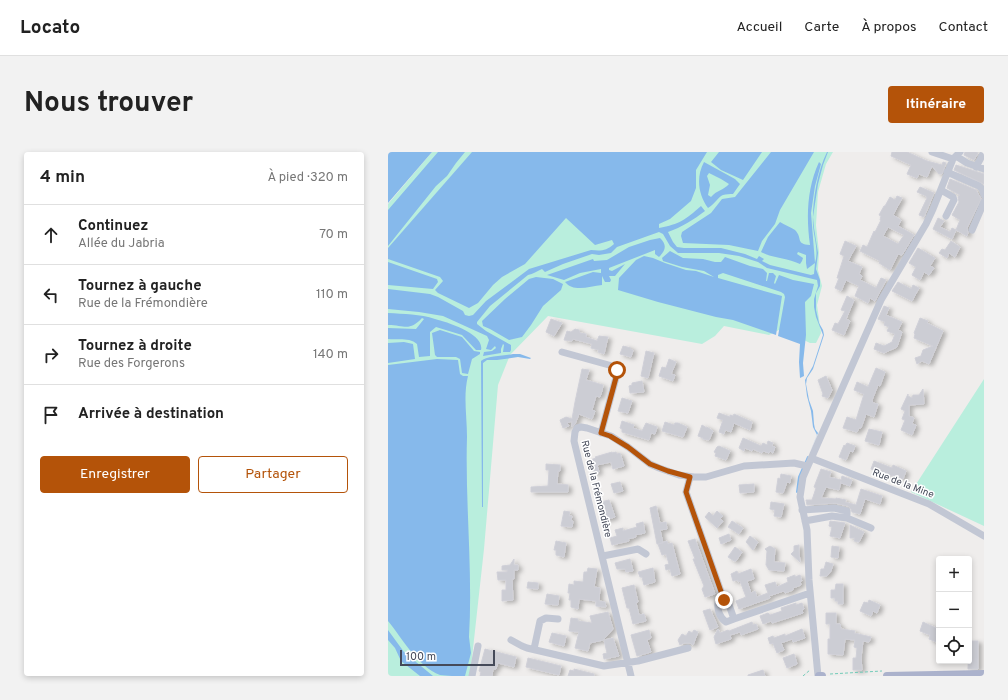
<!DOCTYPE html>
<html lang="fr">
<meta charset="utf-8">
<style>
:root{--surface:#fff;--page:#f2f2f2;--text:#222;--muted:#767676;--line:#e0e0e0;--accent:#b45309}
body{margin:0;font-family:Overpass,sans-serif;background:var(--page);color:var(--text)}
.controls{position:absolute;right:12px;bottom:12px;display:grid;overflow:hidden;border-radius:4px;box-shadow:0 2px 6px #0003}
.controls button{width:36px;height:36px;display:grid;place-items:center;padding:0;border:0;border-bottom:1px solid var(--line);background:var(--surface);color:var(--text);font:20px sans-serif}
.scale{position:absolute;left:12px;bottom:10px;width:95px;box-sizing:border-box;padding-left:4px;border:2px solid #454a59;border-top:0;font-size:11px;line-height:14px;white-space:nowrap;color:#454a59;-webkit-text-stroke:3px #fff;paint-order:stroke}
.stop{position:absolute;width:12px;height:12px;margin:-9px;border:3px solid #b45309;border-radius:50%;background:#fff}
.stop.end{background:#b45309;border-color:#fff;box-shadow:0 1px 4px #0008}
.list{margin:0;padding:0;list-style:none}
h2{display:flex;justify-content:space-between;align-items:center;height:52px;margin:0;padding:0 16px;font-size:17px}
h2 small{font-size:13px;font-weight:400;color:var(--muted)}
.list li{display:grid;grid-template-columns:26px 1fr auto;gap:12px;align-items:center;box-sizing:border-box;height:60px;padding:0 16px;border-top:1px solid var(--line)}
.list b{display:block;font-size:15px;white-space:nowrap}
.list p{margin:0;font-size:13px;white-space:nowrap;color:var(--muted)}
.list em{font-size:13px;font-style:normal;color:var(--muted)}
.actions{display:flex;gap:8px;padding:12px 16px}
.actions a{flex:1;padding:9px 0;border:1px solid var(--accent);border-radius:4px;text-align:center;font-size:14px;color:var(--accent)}
.actions .main{background:var(--accent);color:#fff}
.icon{flex:none;width:22px;height:22px;fill:none;stroke:currentColor;stroke-width:2;stroke-linecap:round;stroke-linejoin:round}
.map{position:relative;flex:none;width:596px;height:524px;overflow:hidden;border-radius:4px}
header{display:flex;align-items:center;gap:24px;box-sizing:border-box;height:56px;padding:0 20px;background:var(--surface);border-bottom:1px solid var(--line)}
header strong{font-size:19px}
nav{display:flex;gap:22px;margin-inline-start:auto;font-size:14px}
.intro{display:flex;align-items:center;justify-content:space-between;box-sizing:border-box;height:96px;padding:0 24px}
h1{margin:0;font-size:28px}
.button{padding:10px 18px;border-radius:4px;background:var(--accent);color:#fff;font-size:14px;font-weight:700}
main{display:flex;gap:24px;padding:0 24px}
aside{flex:1;background:var(--surface);border-radius:4px;box-shadow:0 2px 6px #0003}
.map>svg:first-child{display:block}
</style>
<header>
<strong>Locato</strong>
<nav><a>Accueil</a><a>Carte</a><a>À propos</a><a>Contact</a></nav>
</header>
<div class="intro"><h1>Nous trouver</h1><a class="button">Itinéraire</a></div>
<main>
<aside>
<h2>4 min<small>À pied · 320 m</small></h2>
<ul class="list">
<li><svg class="icon" aria-label="ahead" viewBox="0 0 24 24"><path d="M12 20V5M6 11l6-6 6 6"/></svg><div><b>Continuez</b><p>Allée du Jabria</p></div><em>70 m</em></li>
<li><svg class="icon" aria-label="left" viewBox="0 0 24 24"><path d="M17 20v-9H6M10 6l-5 5 5 5"/></svg><div><b>Tournez à gauche</b><p>Rue de la Frémondière</p></div><em>110 m</em></li>
<li><svg class="icon" aria-label="right" viewBox="0 0 24 24"><path d="M7 20v-9h11M14 6l5 5-5 5"/></svg><div><b>Tournez à droite</b><p>Rue des Forgerons</p></div><em>140 m</em></li>
<li><svg class="icon" aria-label="arrive" viewBox="0 0 24 24"><path d="M6 21V4h12l-3 4 3 4H6"/></svg><div><b>Arrivée à destination</b></div></li>
</ul>
<div class="actions"><a class="main">Enregistrer</a><a>Partager</a></div>
</aside>
<div class="map">
<svg width="596" height="524" viewBox="0 0 596 524">
<defs>
<filter id="shadow"><feDropShadow dx="3.5" dy="2" stdDeviation="2" flood-color="#0004"/></filter>
</defs>
<rect width="100%" height="100%" fill="#efedec"/>
<!-- green -->
<path fill="#b9eedd" d="M44,0H445L438,12L430,40L428,73L431,100L430,118L434,134L429,153L433,181L428,191H422L393,177L381,183L336,174L327,184L314,192L160,164L122,203L110,233L96,397L82,524H0V52Z
M596,227V374L523,340Z"/>
<!-- water -->
<path fill="#86b9eb" fill-rule="evenodd" d="M0,0H44L0,51Z
M50,0H77L68,11L59,24L48,34L0,94V58Z
M84,0H319L308,18V36L303,49L282,67L271,72V76C292,72 297,68 313,54L317,59C305,68 294,75 280,80L285,90L289,95L296,96H333L357,102L369,107L371,104L376,107L374,109L382,113L423,123L426,122L427,111L419,117L418,111V103L410,100L409,102L415,106L414,109L412,112C399,106 384,106 373,100L380,85L392,70C396,73 403,75 407,78C415,86 407,92 422,93C418,65 419,36 431,10L433,12L427,34L423,61L427,111C431,98 426,86 425,74C424,51 429,20 439,0H440L435,13L430,32L425,65L426,76L430,101L428,117L432,128V134L428,141V158L431,171L435,178L436,183L425,217L419,226L418,232L421,248L425,259L426,272L427,277L430,281L420,305L429,283L425,275L423,259L419,244L417,228L425,214L435,183L428,165L426,155V147L430,134L429,128L379,116L370,110L351,104L331,101H290L282,94L275,82L271,80L229,95L223,101L211,103L204,102L175,112L157,120L154,117C149,119 145,122 140,123L102,154L89,170V172L98,179L123,193V198L122,200H115L116,193L115,192L113,197V201L95,204L96,200L104,199L108,196L107,194L103,198L98,197L101,188L99,184L55,164L31,160L0,157V137L42,142L50,145L75,159L77,163L81,164L85,163L98,149L141,117L203,98C213,99 218,99 226,92L224,88L207,93L178,66L137,112L114,125L105,133L90,151L81,156L50,141L47,138L55,129L52,125L0,107V96Z
M331,0H374L355,28L333,18L323,10Z
M383,0H426L392,58L387,72L374,89L370,99L341,93L295,91L293,84L294,80L323,61L334,47L347,45Z
M316,10L347,27L352,32L345,42C342,42 338,42 335,43C331,44 326,53 320,56C310,42 308,25 316,10ZM321,21L333,27L341,32C336,38 329,38 323,45L320,43L322,33L319,24Z
M272,86C279,93 278,98 271,105L267,102V98L221,116V118L224,119L237,112L227,124H221L223,128L222,130H217L214,124V133C202,134 186,141 177,130L205,120L213,121V117L192,121L176,128L159,123L205,107L206,109L219,108L241,95L262,88Z
M282,99L295,106L315,107L327,110H333L337,105L362,114L375,117L379,121L378,129H379L381,121H385L388,124L386,131L387,132L391,123L405,128L426,132L423,144L417,150L418,183L415,211L416,224L412,226L411,210L412,192L390,184L397,145L396,142L393,140L335,121L330,123V126L394,144L388,183L345,168L328,165L270,150L230,138L231,126L248,108L256,104L265,106L277,111L298,118L308,119L326,125L316,119L294,115L275,109L274,106Z
M0,110L49,127L50,130L45,137L0,133Z
M148,125L165,127L175,132L173,138L155,154L143,173L134,185L121,188L102,177L95,174L94,169L117,147L141,127Z
M0,161C16,162 32,162 47,167C59,170 97,182 93,198H88L74,183L48,175L42,180V204L31,205L29,192C22,185 9,188 0,187V176L28,177L36,167L34,166C21,180 17,173 0,173Z
M52,178L74,185L86,199L92,200V202L84,207L80,222L74,221L72,207L68,205H49L47,203L44,181Z
M16,190L25,192L27,207L0,211V191Z
M125,202H132L143,206L142,207L130,205L109,208H99L95,211V355H94L93,209C98,204 116,204 125,202Z
M49,207L70,208L72,222L75,224H80C75,244 79,264 79,285C77,351 85,419 81,485L83,501L77,524C70,524 58,524 52,523C30,515 14,486 0,469V213Z
M0,478L16,500L45,524H32L13,509L7,496L0,488Z"/>
<g fill="none" stroke-linecap="round" stroke-linejoin="round">
<!-- stream -->
<path stroke="#86b9eb" stroke-width="2" d="M417,312L420,305
M409,340L411,325L415,316"/>
</g>
<!-- building -->
<path fill="#cccdd4" stroke="#d0d0d8" fill-rule="evenodd" filter="url(#shadow)" d="M504,0H519L539,9L554,13L555,10L558,11L554,22H551L544,14L539,25L531,22L529,26L519,22L523,13L503,4Z
M577,0H588L590,1L586,8L576,3Z
M568,13L596,22V32L566,18Z
M562,27L588,38L593,47L579,76L580,81L579,84L568,78L564,87L545,77L550,66L556,69L552,75L562,80L564,76L568,78L572,68L564,63L571,50L570,45L572,43L559,36Z
M532,35L546,41L536,65L531,63L539,46L538,44L529,40Z
M509,44L514,46L505,63L513,68L510,74L526,83L514,103L510,102L502,118L491,111L492,109L472,99L475,93L479,95L486,79L487,80L493,68H492L493,64L491,63L496,54H497L502,45L507,48ZM500,75L516,83L510,92L495,84Z
M457,89L468,94L460,109L474,115L471,122L474,124L472,128L488,136L493,126L498,128L487,149L482,146L480,151L467,144L471,134L458,128L453,139L447,136L451,126H449L456,104L452,102Z
M563,89L572,95L567,105L561,101L559,106L551,101L554,97L557,98Z
M530,96L547,106L542,114L546,116L541,123L536,120L532,128L524,123L528,115L521,111Z
M510,130L523,137L525,133L531,136L524,149L504,139Z
M459,144L466,148L458,167L462,169L456,183L444,178L447,171L450,172L457,159L453,158Z
M496,154L501,156L498,163L514,170L510,178L514,180L509,195L496,201L486,197L488,191L496,194L504,190L507,182L499,179L501,175L496,173L497,170L490,167Z
M532,166L540,169L539,171L555,179L541,212L534,209L529,212L527,206L533,204L535,198L545,194L526,186L527,182L526,181Z
M163,167L174,171L166,184L158,180Z
M187,177L191,178L192,181L198,182V185L209,189L211,184L220,185L216,202L210,200L211,198L203,196L204,192L185,187L184,189L176,188L179,179L183,180Z
M235,194L243,196L242,197L245,198L243,205L232,202Z
M258,199L266,201L260,226L253,224Z
M281,207L288,210L283,222L287,223L285,229L271,224L274,215L278,216Z
M488,216L497,220L492,234L490,233L484,248L485,251L490,252L486,265L478,262L473,276H471L469,280L455,276L459,265L468,268L476,242L466,238L469,230L480,235Z
M194,217L201,218L198,228L215,233L214,239L212,245L208,244L204,258L207,259L204,267L191,262L187,272L184,275V269L179,271L181,274L175,276L172,268L178,265L184,267L187,250Z
M438,224L444,238L440,246L434,244L435,242L430,228Z
M254,229L256,240L242,241L241,234L244,233V231Z
M535,237L536,252L521,253V264L526,266L524,272L528,273L524,283L513,278L517,268L514,267L517,259L513,257L520,242V244L524,246L525,243H531Z
M234,246L244,249L240,261L230,259Z
M331,261L342,265V263L345,264L346,262L364,270L362,278L346,271L343,280L337,278L336,282L331,280L335,268L329,266Z
M234,269L246,273L245,276L254,279L258,271L269,275L267,282L263,281L261,288L234,280V277L232,276Z
M277,270L286,273L287,271H290L299,275L295,285L274,279Z
M314,273L319,276V275L325,279L321,288L315,287V286L310,284Z
M481,277L494,280L491,293L477,289Z
M355,286L373,294L375,291L379,293L380,289L385,291L384,294L387,295L385,301L382,299L381,301L375,299L374,301L365,297L364,299L357,296L356,299L351,296Z
M459,291L467,294L465,300L462,299L458,308L451,305L456,293L457,294Z
M331,294L342,299L338,308L327,304L328,301L326,300L329,295Z
M224,300V301L228,300L229,302L232,301L236,314L225,317L223,310L209,313L211,320L206,322L202,308L208,306L207,305Z
M486,309L504,316L505,313L518,319L515,327L505,323L504,324L495,320L494,322L483,317Z
M158,312L172,313V319H170L169,332L180,333V340H143V335L160,334L161,318H158Z
M433,317L443,320L441,325L453,328L454,324L464,328L462,334L453,331V329L451,338L438,335L433,346L448,347V346L458,348L457,350L468,353L473,337L494,344L492,352L477,347L472,362L464,360L463,357L460,354L447,351L419,353L418,348H424L428,336L426,335Z
M393,322L403,324L402,331L399,330L395,341L388,340L390,326L392,327Z
M232,330L235,339L226,341L223,332Z
M366,332V340L352,341L351,333Z
M221,348L227,365L217,368L212,350Z
M383,350L396,352L393,365L386,364L387,358L382,357Z
M268,354L272,371L278,370L279,377L272,378L275,391L269,392L262,356Z
M176,359L182,360L181,364H184L183,369H185L184,375L173,374Z
M329,359L335,364L332,367L335,369L329,376L317,365L321,360L325,364Z
M344,369L355,376L351,382L340,375Z
M442,369L457,371L452,386L442,384L444,375L441,374Z
M255,370L257,381L247,383L248,385L240,387L241,389L224,393L222,386L229,384L227,378L235,376V379L249,375L248,372Z
M462,373L476,380L471,390L466,389L467,386H462Z
M341,382L343,388L333,392L331,386Z
M362,384L370,390L365,398L358,390Z
M307,387L327,442L317,445L314,437L316,434L305,407H307L300,389Z
M168,389L178,391L176,405L168,403V398H166Z
M279,389L280,392L284,391L292,422L284,424L282,417L278,418L277,413L281,412L278,402L274,403L270,392Z
M411,393V400L412,410L403,402L406,399V394Z
M382,394L387,397L386,410L397,411L396,419L381,418L378,413L379,399L377,397Z
M444,394L451,395L450,406L443,405Z
M347,395L354,400L348,409H346L340,405Z
M126,407V413H130V418H126V427H124L125,448L114,449V438H118V428H110L109,420H119L120,418H114V414L122,413Z
M242,407L245,419L238,420L237,417H229L227,411Z
M438,410L445,412L443,419L439,424H432L433,417H436Z
M200,416L209,417L206,435L212,436L211,449L217,450L218,455L208,454V449L191,447L190,457L183,455V448H181L182,441H180L181,432L186,433V429L195,430L196,420H199Z
M265,416L267,430L256,433L254,425H252L250,420Z
M363,417L366,427L359,429L363,441L367,439L369,445L380,441L377,433L387,430L389,435L400,430L399,426L407,423V425L412,423L414,429H412L413,433L405,436V438L397,441L396,439L381,444L382,446L351,457L348,449L358,445L352,429L350,430V428L345,429L343,422L349,419L350,422Z
M140,430L150,431V437L139,436Z
M448,432H455V452H450V449H447V446H443V438H447Z
M246,433L250,450L248,451L251,463L256,462L258,469L245,472L241,456H239L234,436Z
M159,442L171,444L170,453L157,452Z
M481,448L492,453L489,461L485,459L483,464L472,459L476,450L480,451Z
M408,451V453L414,451L416,457L414,458L415,461L384,471L383,469L375,472L372,464L380,461L382,463L394,459L393,456Z
M322,457L330,475L322,478L315,459Z
M220,460L225,477L215,488L202,491L200,499L187,496L191,480L181,479L183,466L190,467V469L204,471L202,464Z
M438,461H448V472H452L453,477L467,479L466,481L483,485L481,490L475,489L473,506L474,518H465V506H468L469,496L466,495L467,488L457,487L455,503L440,502V487H442V472H438Z
M364,470L365,473L368,472L370,477L353,483L352,480L342,483L343,487L328,492L326,485L330,477L332,481L340,478L341,479Z
M535,470L550,477L548,484L551,485V491L541,487L542,483L532,479Z
M414,477L417,486L405,490L404,487L393,491L396,498L389,501L385,491L382,492L380,486L385,484L386,486L397,482V484Z
M261,478L263,486L259,488L263,500L249,504L243,483Z
M306,478L310,480L305,493L302,491H296L292,493L290,488L294,482L298,484L301,479L304,481Z
M164,481L178,484L176,494L161,490Z
M225,486L231,504L216,507L215,502L219,501L216,488Z
M581,489H590V517H580Z
M97,497L128,505L126,515L110,511L108,517H105L104,524H92L93,520L91,519Z
M406,502L409,512L399,516L395,506Z
M140,506L173,514L171,523L138,515Z
M186,517L206,522V524H180L182,518L186,519Z
M375,518L377,524H360V523Z"/>
<g fill="none" stroke-linecap="round" stroke-linejoin="round">
<!-- path -->
<path stroke="#72cbb9" stroke-width="1" stroke-dasharray="3 2" stroke-linecap="butt" d="M442,522L494,519
M415,524L422,518"/>
<!-- minor -->
<path stroke="#c2c7d4" stroke-width="7" d="M544,0L565,7
M568,4L579,11L596,17
M588,15L595,2
M559,20L591,34L594,37L596,43
M553,38L565,45L566,48L558,64
M584,78L596,50
M174,200L228,215L229,222L213,281
M423,306L541,352L596,384
M302,325L298,340L336,448L340,450L346,467L422,441
M414,358L446,356L459,359V366
M417,369L444,364L459,366L483,376
M215,404L250,397L258,402
M336,448L330,451C329,458 332,466 338,470L346,467
M123,488L134,494L139,496L216,514L250,509L300,496
M146,497L152,469L158,466L170,467
M84,524L90,494
M243,524L186,289L187,280L189,276L193,275L199,276L223,284L240,295L262,312L271,316L291,323L306,325H318L356,314L406,311L419,314
M430,524L421,428L419,378L412,345L415,325L493,148L538,72L545,57L565,7L572,0"/>
<!-- major -->
<path stroke="#abb2cc" stroke-width="8" d="M431,524H434
M499,524L596,522"/>
</g>
<g fill="none" stroke-linecap="round" stroke-linejoin="round">
<!-- route -->
<path stroke="#b45309" stroke-width="5" d="M229,218V222L213,281L222,284L240,295L262,312L280,319L302,325L298,340L336,448"/>
</g>
<g text-anchor="middle" dominant-baseline="central" stroke-width="3" stroke-linejoin="round" paint-order="stroke">
<!-- street labels -->
<g font-size="10" fill="#454a59" stroke="#fff">
<text transform="translate(515 332) rotate(21)">Rue de la Mine</text>
<text transform="translate(208 337) rotate(76)">Rue de la Frémondière</text>
</g>
</g>
</svg>
<div class="controls">
<button>+</button>
<button>−</button>
<button><svg class="icon" aria-label="locate" viewBox="0 0 24 24"><circle cx="12" cy="12" r="6"/><path d="M12 2v4M12 18v4M2 12h4M18 12h4"/></svg></button>
</div>
<div class="scale">100 m</div>
<div class="stop" style="left:229px;top:218px"></div>
<div class="stop end" style="left:336px;top:448px"></div>
</div>
</main>
